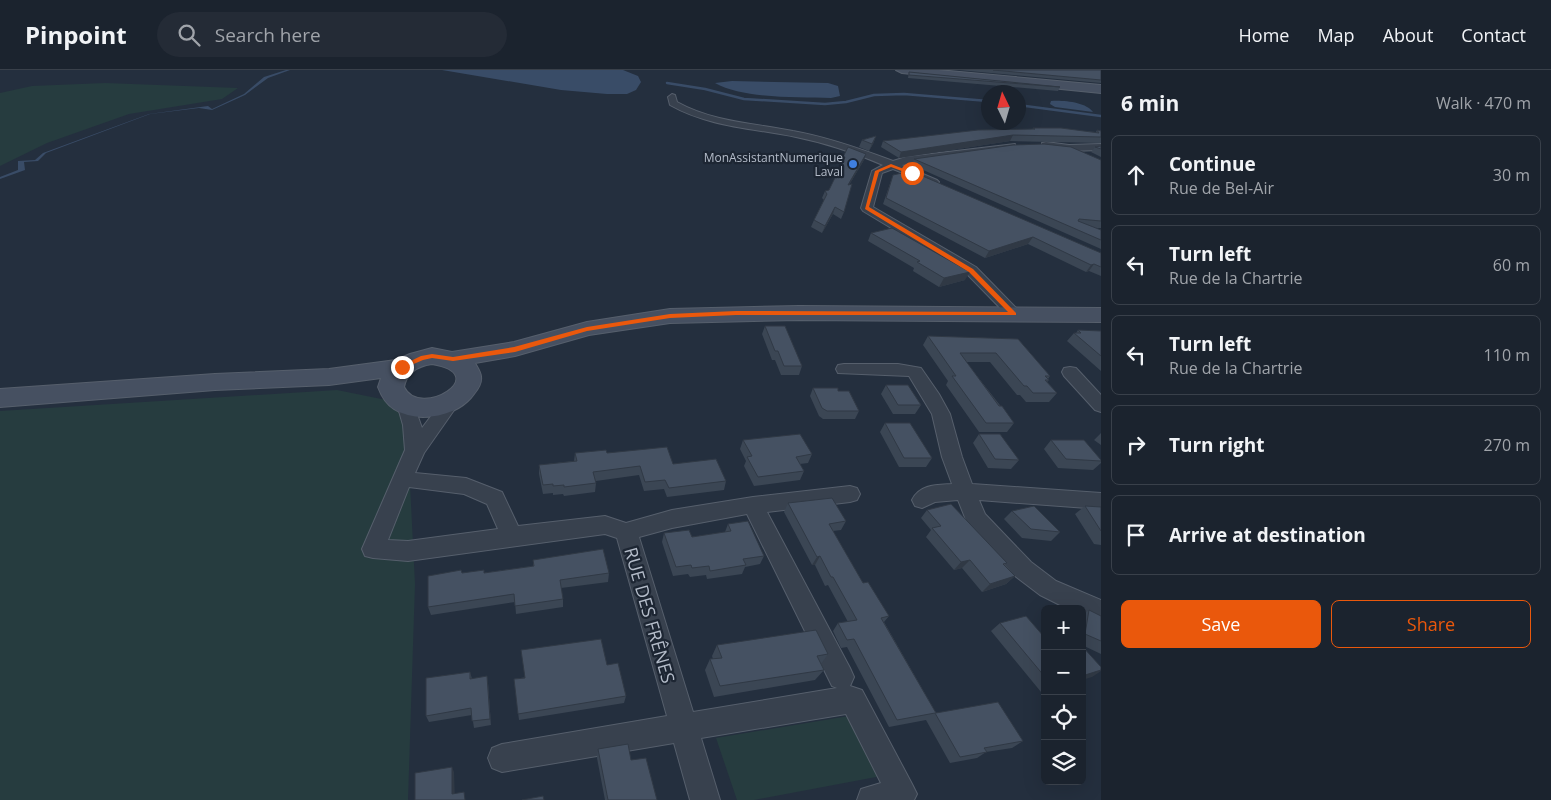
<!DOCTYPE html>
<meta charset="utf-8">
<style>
:root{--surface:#1b232e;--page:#242b36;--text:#f1f3f6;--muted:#a0a4aa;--line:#39404a;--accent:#ea580c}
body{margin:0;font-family:"Open Sans",sans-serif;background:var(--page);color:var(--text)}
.controls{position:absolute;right:15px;bottom:15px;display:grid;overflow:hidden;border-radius:8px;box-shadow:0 5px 20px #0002}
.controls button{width:45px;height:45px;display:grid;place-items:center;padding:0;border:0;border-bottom:1px solid var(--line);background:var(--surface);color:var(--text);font:25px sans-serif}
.compass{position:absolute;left:981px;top:15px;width:45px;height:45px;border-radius:50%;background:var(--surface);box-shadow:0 5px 20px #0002;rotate:355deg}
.stop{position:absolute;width:15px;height:15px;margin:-11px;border:4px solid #ea580c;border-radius:50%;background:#fff}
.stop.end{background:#ea580c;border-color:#fff;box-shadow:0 1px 5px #0008}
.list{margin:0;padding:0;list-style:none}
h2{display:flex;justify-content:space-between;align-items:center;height:65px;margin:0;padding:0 20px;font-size:21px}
h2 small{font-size:16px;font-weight:400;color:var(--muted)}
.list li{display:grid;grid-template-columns:32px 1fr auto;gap:15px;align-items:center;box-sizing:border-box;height:80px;margin:0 10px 10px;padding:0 10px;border:1px solid var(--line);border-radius:8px}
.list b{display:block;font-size:19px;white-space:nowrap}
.list p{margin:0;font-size:16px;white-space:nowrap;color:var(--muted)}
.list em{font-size:16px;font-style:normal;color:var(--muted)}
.actions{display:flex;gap:10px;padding:15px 20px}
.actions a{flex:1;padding:11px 0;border:1px solid var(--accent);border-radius:8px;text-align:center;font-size:18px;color:var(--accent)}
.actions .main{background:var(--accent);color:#fff}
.icon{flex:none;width:28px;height:28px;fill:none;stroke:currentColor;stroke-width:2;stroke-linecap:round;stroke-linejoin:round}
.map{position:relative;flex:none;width:1101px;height:730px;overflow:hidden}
header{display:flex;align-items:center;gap:30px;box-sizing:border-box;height:70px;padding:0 25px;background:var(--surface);border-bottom:1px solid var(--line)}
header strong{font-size:24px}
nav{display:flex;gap:28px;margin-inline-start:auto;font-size:18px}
.search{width:350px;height:45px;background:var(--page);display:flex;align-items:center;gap:12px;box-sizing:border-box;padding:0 18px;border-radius:28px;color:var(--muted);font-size:19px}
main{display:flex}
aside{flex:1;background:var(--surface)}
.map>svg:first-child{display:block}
</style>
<header>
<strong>Pinpoint</strong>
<div class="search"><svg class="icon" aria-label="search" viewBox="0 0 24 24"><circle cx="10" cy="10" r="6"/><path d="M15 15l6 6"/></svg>Search here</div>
<nav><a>Home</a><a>Map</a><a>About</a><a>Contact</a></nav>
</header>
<main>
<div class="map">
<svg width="1101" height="730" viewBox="0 0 1101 730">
<rect width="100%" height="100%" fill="#242f3e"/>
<!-- green -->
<path fill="#263c3f" d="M105,13L238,18L222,29L129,44L47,73L0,96V23L32,16Z
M337,320L406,334L415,514L408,730H0V341Z
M861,644L892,704L754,730H737L716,668Z"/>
<!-- water -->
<path fill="#394c67" d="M286,0H290L268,8L245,25L212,40L199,38L150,44L46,83L38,91L24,92L25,100L0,109V107L18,100V91L35,90L43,83L149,44L208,36L212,39L244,24L264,7Z
M442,0H623L638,6L641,12L636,20L627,24H607L561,20Z
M732,11L828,13L838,16L840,26L831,28C798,27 743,29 715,13Z
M1051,31C1063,30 1086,32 1093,42L1055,37L1050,34Z"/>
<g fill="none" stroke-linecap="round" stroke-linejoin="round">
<!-- stream -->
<path stroke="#394c67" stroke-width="2.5" d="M667,13L705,19L744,29L825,34L846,32L874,25L904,24L988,31
M1018,35L1101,46"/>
<!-- street casing -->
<g stroke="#565f6c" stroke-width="2">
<path id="street" d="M672,24L675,25L677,32C713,52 753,53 793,61C827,67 861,79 893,91L906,87L1015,74V78L1011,79L902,95L937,110L939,112L937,114L933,115L893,99L882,103L873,137L976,197L1022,244L1019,247H1009L966,203L863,141L861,138L872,101L883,95C855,83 826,73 796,67C752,58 709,57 670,35L668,27Z
M1046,72L1069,75L1101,74V80L1069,81L1042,77V73Z
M844,294H898L921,298L939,324L950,344L962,387L972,414L1101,423V439L979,430L985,444L1031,492L1056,511L1101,530V553L1082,545V539H1068L1040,525L1015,506L968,455L958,430L935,432L922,438L915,436L912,430C920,414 937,415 952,414L942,387L932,344L909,306L838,303L836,299L838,295Z
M1070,297L1076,298L1101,325V342L1095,340L1064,306L1062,302L1064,298Z
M450,327L456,329L459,333L424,383L415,403L466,408L502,422L518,456L605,446L626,453L672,440L753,427L850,416L857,418L860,424L857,430L850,432L767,442L850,598L854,607L850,616L862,620L912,714L917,724L914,730H857L861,719L881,713L846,644L701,668L720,730H690L674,673L502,702L492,698L488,688L492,678L502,674L667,646L617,468L605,464L408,491L373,488L365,486L362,479L405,380L403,355L397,334L400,330L406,328L412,330L422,358L444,329ZM409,417L464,424L487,434L498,459L408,471L388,470ZM747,444L832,616L837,618L693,642L639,467L672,458Z"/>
</g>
<!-- secondary casing -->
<g stroke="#565f6c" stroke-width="2">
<path id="secondary" d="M896,0H938L1101,15V23L902,3Z
M799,236L1101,238V252L799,250L670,253L589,265L515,286L475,293C477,297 481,302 481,307C482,313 478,319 474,324C458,347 417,354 394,339C386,334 381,325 378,317L381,308L329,315L215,320L0,337V319L215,304L329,299L396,290L410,284L432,278L452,282L514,272L587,252L670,239ZM432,294C494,304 420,350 404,317C407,302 418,296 432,294Z"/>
</g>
<!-- street -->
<use href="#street" fill="#38414e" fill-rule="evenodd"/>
<!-- secondary -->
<use href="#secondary" fill="#465061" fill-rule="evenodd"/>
</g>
<!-- wall -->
<path fill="#3b4654" d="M958,0H1101V13Z
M909,2L1060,17L1058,21L908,8Z
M1033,58L1096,62L1097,60L1101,67V73L1010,71L899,88L881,77L883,71L1032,60Z
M876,66L873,74L869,81L859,77L862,70Z
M1101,76V87L1091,82L1095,77Z
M866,84L864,90L849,115L844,142L841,149L833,144L822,163L811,157L814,150L824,130L822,128L825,121L829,120L842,93H841L843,87Z
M914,89L1101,90V158H1096L1101,160V179L912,95Z
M893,105L1101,183V206L1089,201L1086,202L1028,174L985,188L883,134Z
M871,163L965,210L939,217L913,201L914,198L868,171Z
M765,256L802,296L799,305H781L775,290H772L762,264Z
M1078,260L1101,261V301L1067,271L1074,263H1076Z
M928,266L1018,269L1050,306L1048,309L1049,310L1047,312L1057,323L1049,332H1026L1020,325H1017L990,292H966L1014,353L1007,362H979L946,315L948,311L923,275Z
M886,315L921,335L915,344H893L881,324Z
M813,318L838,321L859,341L855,349H823L819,346L810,326Z
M885,353L932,388L926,397H899L880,362Z
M1101,363V375L1094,370Z
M979,364L1019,390L1011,399L988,398L973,373Z
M743,370L812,384L808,393L800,394L804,401L800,410L754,416L744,396L746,391L740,379Z
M1051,370L1101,390V393L1093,400L1058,398L1044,379Z
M575,383H607L673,394L726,411L724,420L667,427L664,419L644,421L639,405L596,411V413L595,422L564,426L563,424L553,425V423L543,424L539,404V395L574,391Z
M788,433L846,451L841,460L833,461L863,513L889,546L884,552L936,643L1023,671L1012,678L986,682L977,688L950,693L926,650L889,657L847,577L841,578L833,561L838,553L848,552L828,515L825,516L815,495H812L784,442Z
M1085,436L1101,437V475L1094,474L1075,444Z
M927,440L1005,495L1015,506L1006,514L982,522L962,498L954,500L926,467L931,460L921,448Z
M1012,441L1060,462L1051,471L1022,468L1004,449Z
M728,454L764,486L760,494L745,497L742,504L707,509L706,505L690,507L688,504L673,506L662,472L664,463L692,467L725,462Z
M533,490L609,503L608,512L561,518L563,529V537L516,544L515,532L431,545L428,537L462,503H484L533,496Z
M1089,540L1101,546V584L1082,575V545Z
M1000,553L1045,568V621L1041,622L991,561Z
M717,575L828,584L821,594L824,600L815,610L714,627L705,600L710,589H713L712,586Z
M607,595L626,626L624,633L519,650L514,609Z
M470,602L472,609L488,613L491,655L474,658L472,645L429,652L426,646Z
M598,679L631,690L657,730H605L597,688Z"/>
<!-- shaded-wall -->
<path fill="#303945" d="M1013,65L1010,71L899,88L901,82Z
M876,66L873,74L869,81L872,74Z
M866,84L864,90L845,122L848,115Z
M835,137L833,144L822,163L825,156Z
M1033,167L1028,174L985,188L989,181Z
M1094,194L1089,201L1086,202L1091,195Z
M970,202L965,210L939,217L944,208Z
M820,486L815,495H812L817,487Z
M970,490L962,498L954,500L961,492Z
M1015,506L1006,514L982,522L990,514Z
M1101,600V601L1092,607L1082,610V606Z
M487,606L488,613L491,655L490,649Z
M452,697L454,702L455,730L452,724Z"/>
<!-- building -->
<path fill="#455162" stroke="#303945" d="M993,0H1101V10Z
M909,2L1060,17L909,5Z
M1033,58H1061L1099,63L1097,60L1101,61V67L1013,65L901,82L883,71L978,60L1035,59Z
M876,66L872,74L862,70Z
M1044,74L1071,77L1101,90V151L1079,149L1078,151L1101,160V170L914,89L1013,75Z
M1101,76V79L1095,77Z
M848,77L866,84L848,115L852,114L844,142L835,137L825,156L814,150L827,124L825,121L829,120L845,87H843Z
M911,101L1101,183V197L1094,194L1091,195L1033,167L989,181L886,128L893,105Z
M892,158L970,202L944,208L917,192L920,191L871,163Z
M765,256H785L802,296H784L778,281H775Z
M1078,260L1101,261V286L1074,263H1081Z
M928,266L1018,269L1050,306H1045L1049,310H1045L1057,323H1033L1027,316H1024L996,283H960L999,336H1002L1014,353H986L952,306H956Z
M886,315H908L921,335H898Z
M813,318H838V321H849L859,341H827L822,338Z
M885,353H910L932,388H904Z
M800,364L812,384L796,387L804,401L758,407L747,387L752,386L743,370Z
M979,364H1000L1019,390L995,389Z
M1051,370H1084L1101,390V391L1066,389Z
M667,377L673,394L716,389L726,411L669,418L665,410L645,412L640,396L593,402L596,413L564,417V415L553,416V414L543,415L539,395L577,391L575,383L606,380L607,383Z
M832,428L846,451L829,454L863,513L868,512L889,546L881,548L936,643L998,632L1023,671L984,678L987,682L960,687L935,643L897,650L854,569L847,570L838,553L857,550L833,507H831L820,486L817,487L788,433Z
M951,434L1007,493L1003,494L1015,506L990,514L970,490L961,492L932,458L941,456L927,440Z
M1034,436L1060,462L1031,459L1012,441Z
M1085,436L1101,437V461Z
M748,451L764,486L743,489L746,495L710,501L709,496L692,498L691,495L676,497L664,463L689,460L692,467L731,461L728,454Z
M603,479L609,503L560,510L563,529L515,536L514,524L428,537V506L461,500L462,503L484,500V503L534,496L533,490Z
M1089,540L1101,546V571L1085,564Z
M1026,546L1045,568V607L1000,553Z
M816,560L828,584L817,586L824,600L720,616L710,589L722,588L717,575Z
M601,569L607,595L618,593L626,626L518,644L514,609L525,608L521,580Z
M1082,576L1101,597V600L1082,606Z
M470,602V609L487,606L490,649L472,651L471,638L426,646V608Z
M628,674L631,690L646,688L657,730H608L598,679Z
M452,697V724L464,722L465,730H415V703Z
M543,726L544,730H522Z"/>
<!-- route -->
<path fill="#ea580c" d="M891,94L914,103L910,104L891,97L879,102L869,137L973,199L1016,243V245H736L670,248L587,261L515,282L453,291L432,288L423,290L402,299L398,297L421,286L432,284L453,287L514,277L587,257L670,244L736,241L1008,242L969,202L865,139L875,101Z"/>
<!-- markers -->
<circle fill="#3f7fe0" stroke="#1d2633" stroke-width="2" cx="853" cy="94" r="5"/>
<g text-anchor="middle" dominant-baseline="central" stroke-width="4.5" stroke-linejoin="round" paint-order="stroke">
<!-- far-poi labels -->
<g font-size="12" fill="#b4bcc9" stroke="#1d2633" text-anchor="end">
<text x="843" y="87">MonAssistantNumerique<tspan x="843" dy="14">Laval</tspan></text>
</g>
<!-- near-street labels -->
<g font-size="18" fill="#b4bcc9" stroke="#1d2633">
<text transform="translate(650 545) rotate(74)">RUE DES FRÊNES</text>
</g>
</g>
</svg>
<div class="controls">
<button>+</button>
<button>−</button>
<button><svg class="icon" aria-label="locate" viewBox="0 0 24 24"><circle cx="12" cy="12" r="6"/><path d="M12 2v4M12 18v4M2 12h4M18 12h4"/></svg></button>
<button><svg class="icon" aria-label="layers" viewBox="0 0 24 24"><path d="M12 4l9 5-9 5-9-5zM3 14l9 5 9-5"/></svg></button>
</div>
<svg class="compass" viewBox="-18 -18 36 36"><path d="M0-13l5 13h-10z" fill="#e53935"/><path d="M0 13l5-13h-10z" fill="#a0a4aa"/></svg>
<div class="stop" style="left:912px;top:103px"></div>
<div class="stop end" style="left:402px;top:297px"></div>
</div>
<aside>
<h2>6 min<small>Walk · 470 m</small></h2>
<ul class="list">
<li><svg class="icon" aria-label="ahead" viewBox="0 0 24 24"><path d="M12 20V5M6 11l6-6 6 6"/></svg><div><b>Continue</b><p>Rue de Bel-Air</p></div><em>30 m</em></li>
<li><svg class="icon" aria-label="left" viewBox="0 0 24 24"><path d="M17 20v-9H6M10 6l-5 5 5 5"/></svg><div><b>Turn left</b><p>Rue de la Chartrie</p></div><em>60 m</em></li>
<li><svg class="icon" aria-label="left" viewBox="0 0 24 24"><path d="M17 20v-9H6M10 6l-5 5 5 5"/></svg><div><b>Turn left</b><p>Rue de la Chartrie</p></div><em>110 m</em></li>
<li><svg class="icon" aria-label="right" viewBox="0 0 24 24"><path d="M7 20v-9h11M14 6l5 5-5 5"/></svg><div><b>Turn right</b></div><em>270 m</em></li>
<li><svg class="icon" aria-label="arrive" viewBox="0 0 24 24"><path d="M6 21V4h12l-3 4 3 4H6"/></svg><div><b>Arrive at destination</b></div></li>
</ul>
<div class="actions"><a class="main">Save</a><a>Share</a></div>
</aside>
</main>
